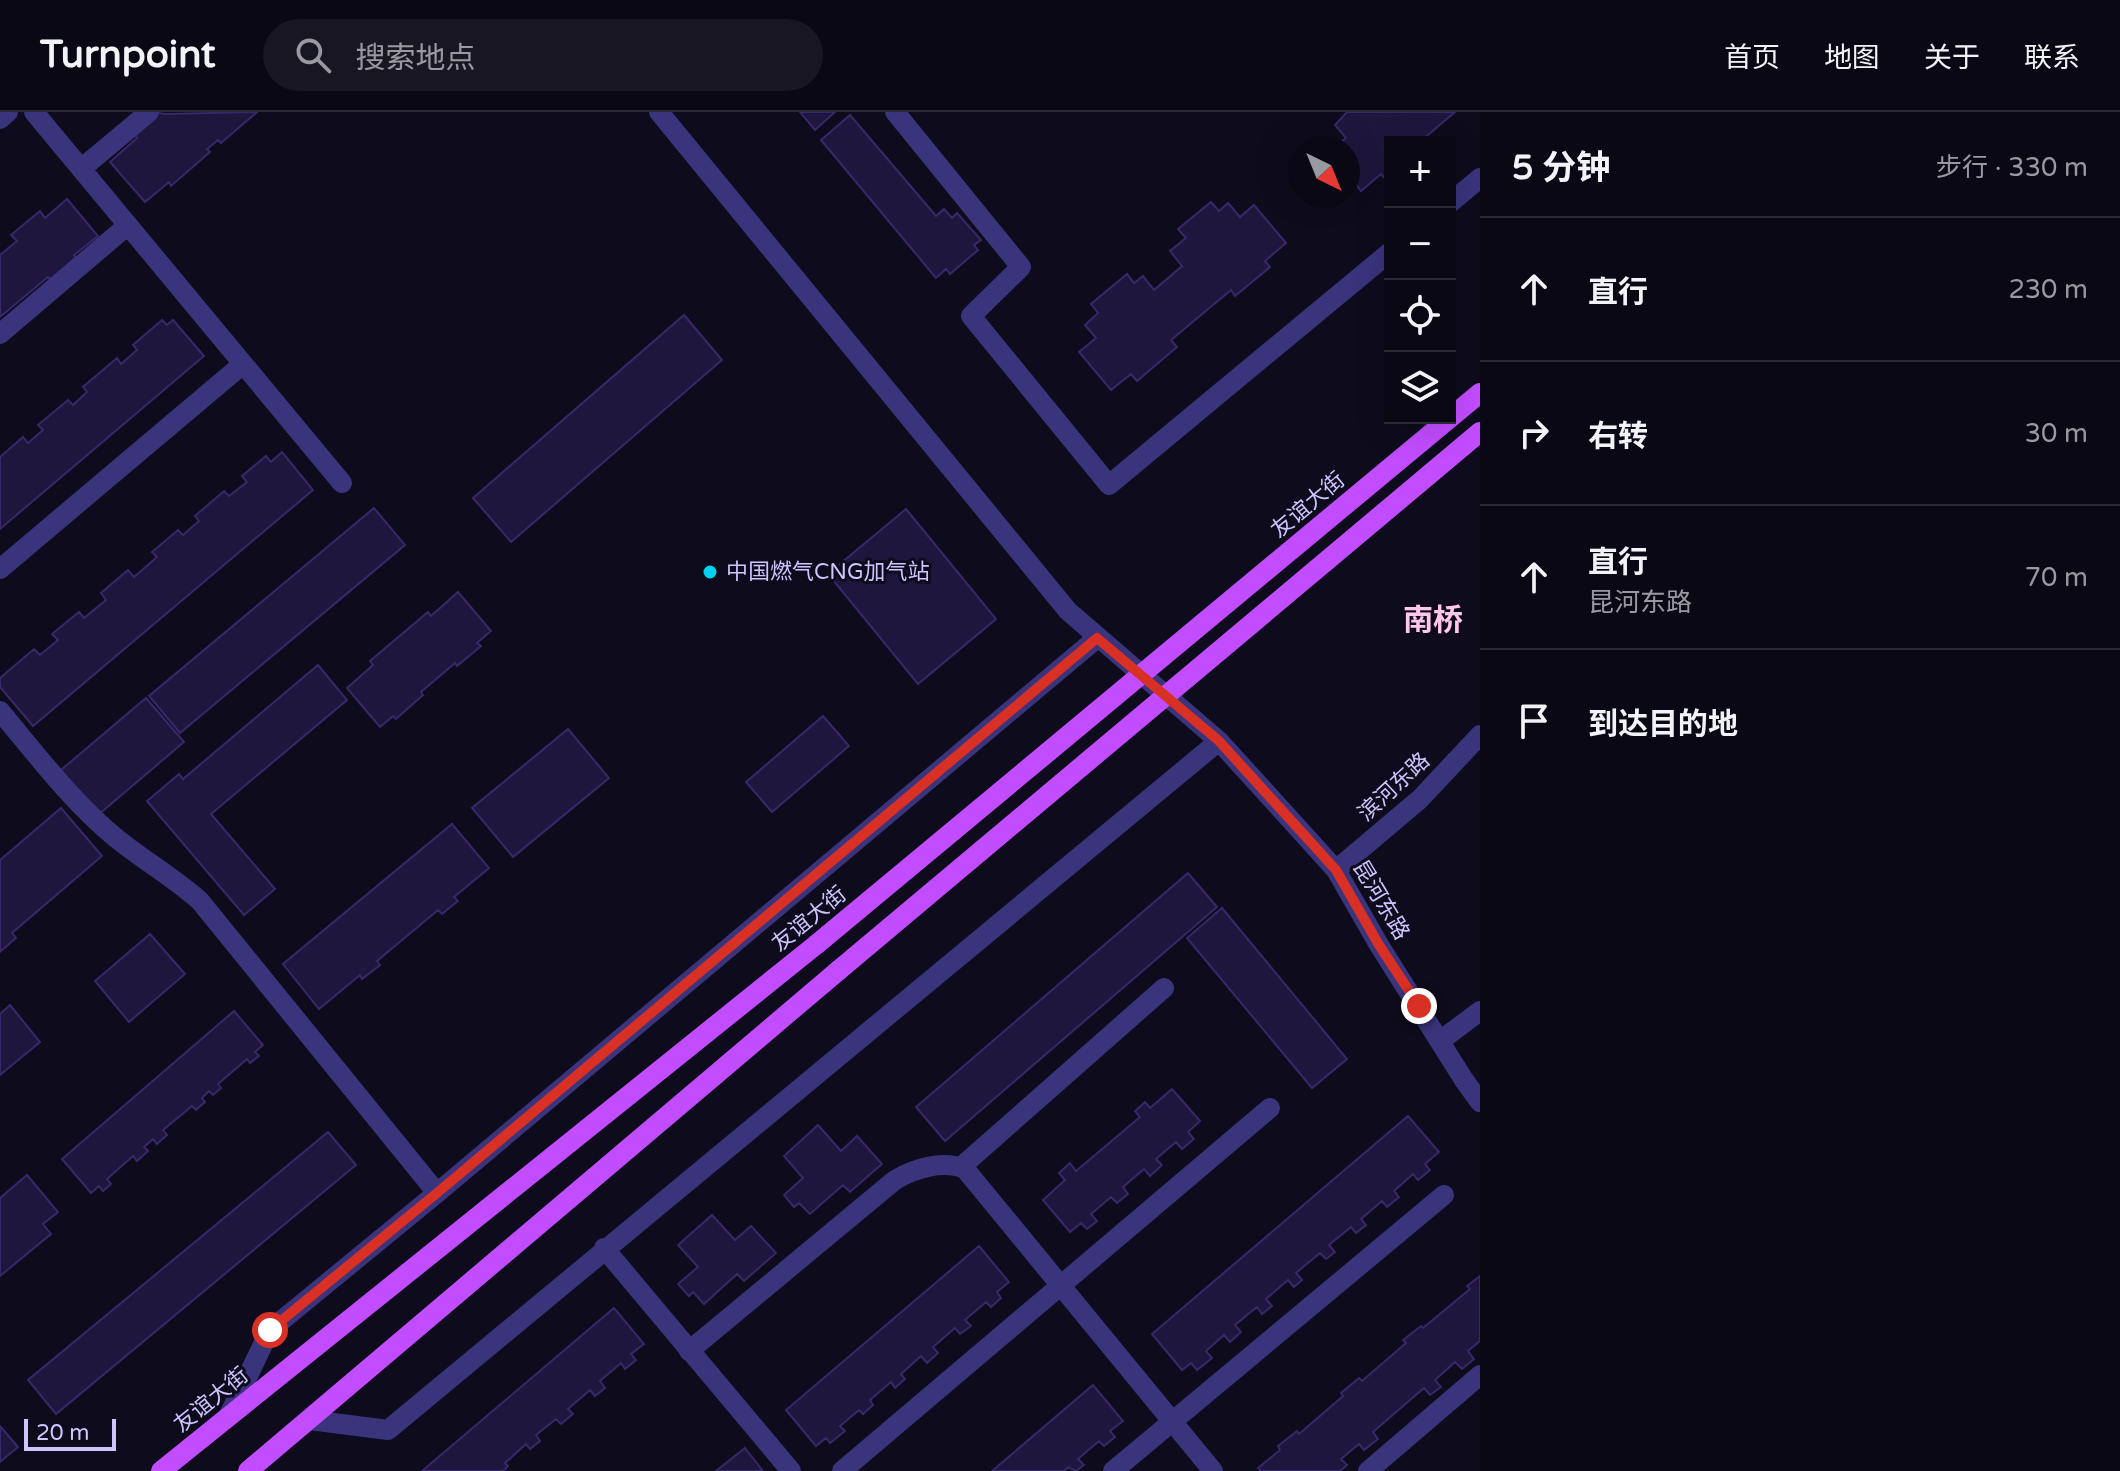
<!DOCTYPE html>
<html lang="zh">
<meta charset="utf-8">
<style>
:root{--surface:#0a0815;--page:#181622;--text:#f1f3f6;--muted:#999aa0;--line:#2a2934}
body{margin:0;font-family:"Varela Round","Noto Sans SC",sans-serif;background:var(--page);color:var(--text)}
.controls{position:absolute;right:24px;top:24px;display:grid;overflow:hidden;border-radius:0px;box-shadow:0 8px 32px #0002}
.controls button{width:72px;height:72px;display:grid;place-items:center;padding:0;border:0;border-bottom:2px solid var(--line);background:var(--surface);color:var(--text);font:40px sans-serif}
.compass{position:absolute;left:1288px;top:24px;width:72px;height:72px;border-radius:50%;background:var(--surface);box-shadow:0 8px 32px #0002;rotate:137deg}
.scale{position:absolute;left:24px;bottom:20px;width:92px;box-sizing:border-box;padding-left:8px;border:4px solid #cec5ff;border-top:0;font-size:22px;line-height:28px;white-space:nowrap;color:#cec5ff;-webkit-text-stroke:6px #0e0b1c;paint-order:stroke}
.stop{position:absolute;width:24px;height:24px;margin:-18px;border:6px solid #d93025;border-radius:50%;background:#fff}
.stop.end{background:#d93025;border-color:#fff;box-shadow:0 2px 8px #0008}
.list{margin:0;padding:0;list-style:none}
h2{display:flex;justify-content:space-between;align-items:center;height:104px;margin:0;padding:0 32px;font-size:34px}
h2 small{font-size:26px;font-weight:400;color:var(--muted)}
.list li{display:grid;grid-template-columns:52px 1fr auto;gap:24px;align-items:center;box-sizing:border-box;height:144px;padding:0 32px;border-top:2px solid var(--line)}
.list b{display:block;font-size:30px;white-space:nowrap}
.list p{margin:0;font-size:26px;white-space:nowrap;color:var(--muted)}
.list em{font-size:26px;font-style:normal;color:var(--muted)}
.icon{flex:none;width:44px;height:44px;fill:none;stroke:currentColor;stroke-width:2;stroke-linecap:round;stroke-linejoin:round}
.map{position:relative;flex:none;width:1480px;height:1359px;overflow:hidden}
header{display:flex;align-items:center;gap:48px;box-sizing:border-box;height:112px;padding:0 40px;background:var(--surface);border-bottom:2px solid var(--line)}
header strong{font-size:38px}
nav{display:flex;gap:44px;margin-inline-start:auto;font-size:28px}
.search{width:560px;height:72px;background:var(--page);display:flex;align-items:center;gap:20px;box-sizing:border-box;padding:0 28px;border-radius:44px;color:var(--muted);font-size:30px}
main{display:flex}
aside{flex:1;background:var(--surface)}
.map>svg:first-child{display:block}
</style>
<header>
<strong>Turnpoint</strong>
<div class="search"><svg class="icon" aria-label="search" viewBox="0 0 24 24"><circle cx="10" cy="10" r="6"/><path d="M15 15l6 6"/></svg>搜索地点</div>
<nav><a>首页</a><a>地图</a><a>关于</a><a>联系</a></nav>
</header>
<main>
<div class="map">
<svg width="1480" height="1359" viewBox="0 0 1480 1359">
<rect width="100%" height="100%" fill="#0e0b1c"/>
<!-- building -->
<path fill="#1f163d" stroke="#37286a" stroke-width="2" d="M151,0L165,2L257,0L221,31L218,28L207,37L210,40L171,74L169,70L145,90L110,50L137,26L131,18Z
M800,0H835L815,18Z
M1347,0H1455L1422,28L1423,30H1390V66L1387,69L1381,62L1361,79L1348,63V36H1334L1346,26L1335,13Z
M850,3L936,104L944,97L952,106L957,101L981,128L974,133L978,138L950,162L946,157L936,166L821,28Z
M67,87L98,124L74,143L78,147L52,168L48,165L0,205V143L17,129L11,123L40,99L45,106Z
M1211,90L1219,99L1228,91L1240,105L1254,93L1286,131L1265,149L1270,155L1235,184L1231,178L1171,228L1177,235L1137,269L1131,262L1111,278L1079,240L1096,226L1085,213L1098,201L1091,192L1127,162L1134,171L1143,164L1154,178L1182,154L1170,139L1186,126L1178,117Z
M684,203L722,248L511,430L473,386Z
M162,208L167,213L173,208L204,244L0,417V345L23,325L28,331L43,318L38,313L68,288L73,293L87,280L83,275L117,246L121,252L137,238L133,233Z
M282,340L313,378L33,614L0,575V566L34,537L40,543L58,528L52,522L79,500L84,506L106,488L101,481L128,458L134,465L157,445L152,440L178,418L183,423L199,409L195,404L224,379L229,384L247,370L242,364L266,344L271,350Z
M374,396L405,433L180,621L149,584Z
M906,397L996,507L918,572L828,462Z
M458,480L491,519L477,531L481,534L457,554L455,551L421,580L423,583L396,607L393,604L380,615L347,576L373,553L370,549L428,500L431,504Z
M318,553L347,588L211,702L275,777L244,803L147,689L179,662L183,667Z
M146,586L184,630L98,703L61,658Z
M823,604L849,634L772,700L746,670Z
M568,617L609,666L513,745L472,696Z
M61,696L102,744L12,821L16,826L0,840V748Z
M452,712L489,756L454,785L458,789L442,802L438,798L377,849L380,853L362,867L360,863L319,897L283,852Z
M1188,761L1217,795L945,1029L916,995Z
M1222,796L1347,947L1312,976L1187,826Z
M150,822L185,862L129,910L95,869Z
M10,893L40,930L0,963V902Z
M234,899L263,933L255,940L259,944L250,951L247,947L218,972L221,976L213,983L209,979L202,986L205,990L196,998L192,994L163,1018L167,1023L157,1032L153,1027L144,1035L148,1039L137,1049L133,1044L107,1067L111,1072L103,1079L99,1074L91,1081L62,1047Z
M1172,977L1200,1009L1188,1020L1194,1027L1182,1037L1176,1030L1156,1047L1162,1053L1150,1064L1144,1057L1123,1075L1128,1082L1117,1091L1111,1085L1091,1102L1097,1109L1087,1117L1081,1111L1070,1120L1043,1088L1065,1068L1059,1061L1070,1051L1076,1059L1140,1005L1135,999L1145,990L1150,996Z
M1408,1004L1439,1040L1425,1052L1430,1058L1418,1068L1413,1062L1394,1079L1399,1085L1387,1095L1382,1089L1361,1107L1366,1113L1356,1121L1351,1115L1329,1133L1335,1140L1326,1147L1320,1141L1296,1161L1302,1168L1294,1175L1288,1168L1266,1187L1272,1194L1262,1202L1257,1195L1235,1213L1241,1220L1230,1230L1224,1223L1206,1239L1212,1246L1197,1258L1191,1251L1182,1258L1152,1222Z
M818,1013L841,1039L857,1024L882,1052L850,1080L843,1073L810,1102L799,1091L794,1095L784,1083L803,1066L784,1044Z
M328,1020L356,1053L56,1302L28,1268Z
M27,1063L58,1100L43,1112L51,1122L0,1164V1086Z
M712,1103L735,1128L751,1114L776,1141L744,1169L737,1162L704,1192L693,1180L689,1184L678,1172L698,1155L678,1133Z
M979,1134L1009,1170L997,1180L1001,1186L991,1195L986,1190L965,1208L971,1214L960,1222L955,1216L933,1235L938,1241L927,1251L921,1244L901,1262L905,1267L895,1276L891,1270L870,1288L873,1293L863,1302L859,1298L840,1314L845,1319L830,1331L826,1326L816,1334L786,1298Z
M1480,1164V1229L1468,1239L1474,1247L1462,1257L1455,1250L1435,1268L1441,1275L1430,1283L1424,1276L1373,1320L1378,1327L1364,1338L1359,1332L1341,1347L1347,1353L1340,1359H1261L1258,1356L1280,1338L1278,1334L1297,1319L1299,1322L1343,1284L1341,1281L1359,1266L1362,1269L1406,1231L1403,1228L1421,1214L1423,1216L1470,1177L1467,1174Z
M614,1196L644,1232L631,1242L636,1248L625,1257L621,1251L600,1269L605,1276L595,1284L590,1278L568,1297L573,1302L561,1312L556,1307L536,1323L540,1329L530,1337L526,1332L505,1351L508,1354L503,1359H422Z
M1093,1273L1123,1309L1110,1319L1115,1325L1104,1334L1099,1329L1078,1347L1084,1353L1076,1359L1068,1355L1064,1359H992Z
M0,1314L18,1335L0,1350Z
M745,1336L763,1359H716Z"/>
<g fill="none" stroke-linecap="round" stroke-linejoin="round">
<!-- minor -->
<path stroke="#39347c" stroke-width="20" d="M34,0L342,371
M659,0L1068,499L1219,629L1336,758L1379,833L1464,968L1480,990
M895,0L1021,155L971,204L1109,373L1390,140
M0,7L8,0
M81,57L149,0
M1450,91L1480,66
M0,222L128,113
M0,457L243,252
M0,599C36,642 72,690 116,726C143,748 173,765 200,789L437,1081
M1336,758L1420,687L1480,623
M1440,929L1480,899
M961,1055L1164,876
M604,1136L791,1359
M689,1239L895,1068C915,1056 943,1048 965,1057L1213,1359
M229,1303L270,1218L437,1081L1097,526
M310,1308L388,1318L1219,629
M842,1359L1270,996
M1113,1359L1444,1083
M1368,1359L1480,1263"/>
<!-- major -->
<path stroke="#c24cff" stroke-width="20" d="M161,1359L817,832
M248,1359L839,858"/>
<!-- major-bridge -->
<path stroke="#c24cff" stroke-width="20" d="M817,832L1480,281
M839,858L1480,320"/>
</g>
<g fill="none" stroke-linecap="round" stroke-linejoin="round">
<!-- route -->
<path stroke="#d93025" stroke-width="10" d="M270,1218L437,1081L1097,526L1219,629L1336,758L1379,833L1419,894"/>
</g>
<!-- markers -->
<circle fill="#00d1f0" stroke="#0e0b1c" stroke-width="3" cx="710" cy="460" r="8"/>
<g text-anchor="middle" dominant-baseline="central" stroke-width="6" stroke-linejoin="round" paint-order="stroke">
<!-- street labels -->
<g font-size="22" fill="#cec5ff" stroke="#0e0b1c">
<text transform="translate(1308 393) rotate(-40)">友谊大街</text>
<text transform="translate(1394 675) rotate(-43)">滨河东路</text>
<text transform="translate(1381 788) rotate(59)">昆河东路</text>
<text transform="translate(809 807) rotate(-39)">友谊大街</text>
<text transform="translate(211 1288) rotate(-39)">友谊大街</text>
</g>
<!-- poi labels -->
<g font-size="22" fill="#cec5ff" stroke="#0e0b1c" text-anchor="start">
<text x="726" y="460">中国燃气CNG加气站</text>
</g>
<!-- district labels -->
<g font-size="30" font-weight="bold" fill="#ffc7e9" stroke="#0e0b1c">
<text x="1433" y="508">南桥</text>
</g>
</g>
</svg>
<div class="controls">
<button>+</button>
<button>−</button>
<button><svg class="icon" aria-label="locate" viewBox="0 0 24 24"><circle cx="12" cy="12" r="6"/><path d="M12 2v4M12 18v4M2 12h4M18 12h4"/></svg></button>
<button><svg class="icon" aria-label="layers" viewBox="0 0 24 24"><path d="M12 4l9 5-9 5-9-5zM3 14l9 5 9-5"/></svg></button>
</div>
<svg class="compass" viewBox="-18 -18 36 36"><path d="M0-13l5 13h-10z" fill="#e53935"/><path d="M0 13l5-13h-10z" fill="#999aa0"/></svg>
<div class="scale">20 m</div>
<div class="stop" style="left:270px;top:1218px"></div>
<div class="stop end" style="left:1419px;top:894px"></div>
</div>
<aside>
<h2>5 分钟<small>步行 · 330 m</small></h2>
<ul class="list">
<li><svg class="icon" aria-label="ahead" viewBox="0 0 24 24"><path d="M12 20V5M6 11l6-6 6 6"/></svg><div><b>直行</b></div><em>230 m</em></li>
<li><svg class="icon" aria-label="right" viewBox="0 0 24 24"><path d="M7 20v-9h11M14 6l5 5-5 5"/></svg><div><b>右转</b></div><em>30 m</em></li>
<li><svg class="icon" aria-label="ahead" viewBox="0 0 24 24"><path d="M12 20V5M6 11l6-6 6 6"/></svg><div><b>直行</b><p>昆河东路</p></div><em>70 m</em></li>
<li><svg class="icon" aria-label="arrive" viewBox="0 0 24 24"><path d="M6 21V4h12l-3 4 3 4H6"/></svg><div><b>到达目的地</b></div></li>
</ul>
</aside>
</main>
